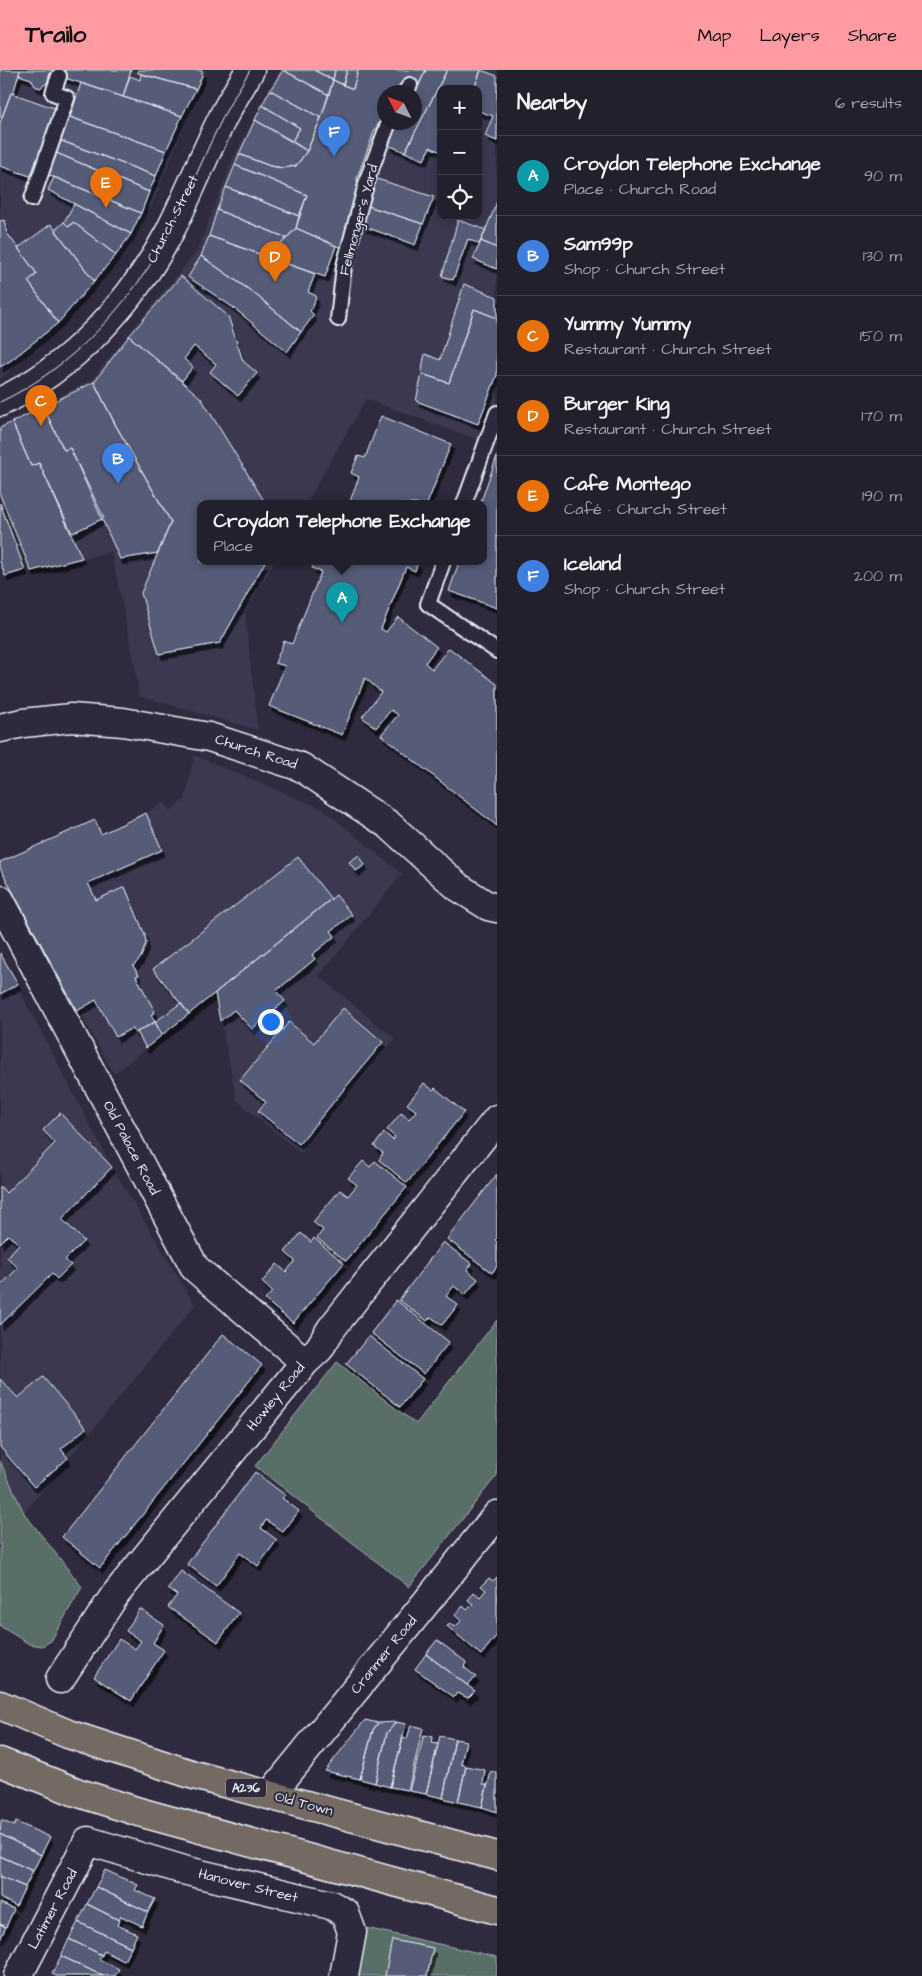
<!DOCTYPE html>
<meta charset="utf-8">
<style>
:root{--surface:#23202e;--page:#2b2836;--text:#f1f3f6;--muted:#a3a3aa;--line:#403e4a;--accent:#ff9aa2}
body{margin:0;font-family:"Architects Daughter",sans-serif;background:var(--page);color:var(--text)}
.controls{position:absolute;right:15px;top:15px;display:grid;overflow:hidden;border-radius:10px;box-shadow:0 2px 8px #0003}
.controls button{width:45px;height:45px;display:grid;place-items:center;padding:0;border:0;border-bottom:1px solid var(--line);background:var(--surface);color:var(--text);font:25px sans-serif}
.compass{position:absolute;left:377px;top:15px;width:45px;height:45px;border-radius:50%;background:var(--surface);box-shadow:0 2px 8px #0003;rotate:312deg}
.you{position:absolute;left:270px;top:951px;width:18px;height:18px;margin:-12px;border:4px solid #fff;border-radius:50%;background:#1a73e8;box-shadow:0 0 0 8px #1a73e833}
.badge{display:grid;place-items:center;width:32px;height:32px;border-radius:50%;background:var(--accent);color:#fff;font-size:16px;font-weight:700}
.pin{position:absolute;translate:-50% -41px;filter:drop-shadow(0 1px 2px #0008)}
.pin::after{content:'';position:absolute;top:26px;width:18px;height:15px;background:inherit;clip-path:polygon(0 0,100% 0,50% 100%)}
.popup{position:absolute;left:197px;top:430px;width:290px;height:65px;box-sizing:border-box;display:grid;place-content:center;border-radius:10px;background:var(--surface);filter:drop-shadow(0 1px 4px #0005);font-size:16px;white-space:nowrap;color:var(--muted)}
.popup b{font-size:19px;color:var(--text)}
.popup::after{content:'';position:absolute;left:50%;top:100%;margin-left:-10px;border:10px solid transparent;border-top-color:var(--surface)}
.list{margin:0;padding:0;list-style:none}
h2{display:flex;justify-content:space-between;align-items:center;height:65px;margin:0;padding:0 20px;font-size:21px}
h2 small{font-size:16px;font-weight:400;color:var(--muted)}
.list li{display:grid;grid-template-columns:32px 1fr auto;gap:15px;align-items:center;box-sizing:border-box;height:80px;padding:0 20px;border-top:1px solid var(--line)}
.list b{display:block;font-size:19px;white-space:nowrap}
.list p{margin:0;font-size:16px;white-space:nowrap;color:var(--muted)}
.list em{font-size:16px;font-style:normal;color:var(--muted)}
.icon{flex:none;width:28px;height:28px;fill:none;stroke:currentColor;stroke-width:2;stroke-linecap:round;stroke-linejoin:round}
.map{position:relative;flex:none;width:497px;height:1906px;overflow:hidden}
header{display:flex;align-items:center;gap:30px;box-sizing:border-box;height:70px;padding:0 25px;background:var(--accent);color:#111}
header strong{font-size:24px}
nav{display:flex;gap:28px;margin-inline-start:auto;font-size:18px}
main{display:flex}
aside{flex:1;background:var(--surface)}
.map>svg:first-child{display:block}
</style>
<header>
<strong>Trailo</strong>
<nav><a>Map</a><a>Layers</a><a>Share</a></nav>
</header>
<main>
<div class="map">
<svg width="497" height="1906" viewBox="0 0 497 1906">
<defs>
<filter id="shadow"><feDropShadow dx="3" dy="5.5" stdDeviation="0" flood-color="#0009"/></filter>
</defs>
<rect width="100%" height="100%" fill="#2f2a3d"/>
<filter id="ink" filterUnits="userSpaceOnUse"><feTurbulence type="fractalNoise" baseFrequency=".02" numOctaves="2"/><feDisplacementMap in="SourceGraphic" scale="10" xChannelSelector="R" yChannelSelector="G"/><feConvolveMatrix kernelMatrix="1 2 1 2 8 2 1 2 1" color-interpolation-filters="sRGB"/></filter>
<g filter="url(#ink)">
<!-- built -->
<path fill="#3b394f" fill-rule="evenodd" d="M0,0H207L152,135L129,178L63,253L0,309Z
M280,0H497V377L366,329L306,434H201V492H274L245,542L258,660L139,626L133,586L111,482L31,501L0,425V356L91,310L197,181L234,86ZM441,19H478V146H441ZM384,22H414V52H384Z
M194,685L323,739L402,804L319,906L395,969L301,1083L237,1031L215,924L114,1004L0,798V792L95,750L101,764L165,733L170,741L185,729Z
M0,883L112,1097L195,1235L24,1443L0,1391Z"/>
<!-- green -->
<path fill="#5a6e67" stroke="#a1b0b0" d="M497,1250V1405L409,1517L255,1396L337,1292L416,1354Z
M0,1391L24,1443L82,1517L51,1571L42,1576L29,1574L0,1556Z
M366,1858L497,1887V1906H427L433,1878L393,1870L385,1906H356Z"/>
<!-- building -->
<path fill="#575b78" stroke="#e8f1f8" filter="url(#shadow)" d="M0,0H20L13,24L11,23L2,47H0Z
M20,0H131L123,27L50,3L47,13L40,18L35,16L31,9L19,5Z
M138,0H202V6L196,19L138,3Z
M283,0L329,25L321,48L270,20Z
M283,0H314L333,10L329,25Z
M314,0H335L333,10Z
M335,0H347L343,15L333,10Z
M347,0H358L353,19L343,15Z
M358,0H426L418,17L402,12L396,22H384V43L374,62L357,108L358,119L341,178L296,158L307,125L235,95L239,84L270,96L283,98L296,96L307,81L321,48L333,10L353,19Z
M426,0H447L405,82L388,75L399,52H414V24Z
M447,0H481L474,19H441V82L430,77L424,90L405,82Z
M481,0L497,6V71L485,66L493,46L478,41V19H474Z
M141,4L196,19L182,46L123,27L130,6L140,10Z
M81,13L182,46L166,81L70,47Z
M270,20L321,48L307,81L292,71L300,58L262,35Z
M11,23L57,39L33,107L0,96V53Z
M262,35L300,58L292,71L255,50Z
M67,46L166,81L156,106L59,70Z
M255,50L307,81L296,96L283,98L270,96L239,84Z
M59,70L156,106L149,122L54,82Z
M54,82L149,122L141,143L46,104Z
M235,95L307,125L299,146L226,117Z
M54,107L141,143L131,164L48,120Z
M377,109L434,127L423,154L368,136Z
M226,117L299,146L296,158L287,168L217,140Z
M497,132V178L481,171Z
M74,134L131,164L116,185L73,152L69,157L64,152Z
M368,136L423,154L415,175L363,156Z
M217,140L287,168L281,174L276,190L209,166Z
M4,150L7,163L37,204L28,211L58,253L10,291L0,297V151Z
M458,150L486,160L479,174L468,169L453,210L442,206Z
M64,152L69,157L73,152L116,185L94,211L55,160Z
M51,154L94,211L58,253L28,211L37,204L18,178Z
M296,158L336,176L325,207L276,190L281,174Z
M209,166L315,204L308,222L316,226L313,237L310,241L314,245L301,262L251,221L201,186Z
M481,171L497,178V199L473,189Z
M201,186L251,221L301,262L287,282L234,238L188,207Z
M181,206L228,246L243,291L257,303L238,326L210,302L216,294L194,276L184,289L193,297L182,311L129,266Z
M464,214L497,227V248L474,239L449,313L422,304L423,293L425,284L440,290Z
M474,239L497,248V305L478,354L416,331L422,304L449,313Z
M129,266L201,328L266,434H201V492H265L220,573L159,584L141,523L171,452L115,354L94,312Z
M94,312L115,354L171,452L158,483L120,489L70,378L64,380L43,337Z
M43,337L64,380L70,378L104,448L72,463L39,393L31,396L12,352Z
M381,346L451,374L427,434H349L359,407L351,403L358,386L365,388Z
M12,352L31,396L39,393L82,488L31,501L0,425V358Z
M497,386V538L449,521L459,492H483V434H480Z
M0,433L25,500L5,506L0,491Z
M315,492H418L415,501L406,497L381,559L386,562L398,547L437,577L425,593L432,599L449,578L497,614V756L381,665L398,645L391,640L376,658L362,647L381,622L365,608L342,665L269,636L285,596L275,593L284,571L292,574L321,502L312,498Z
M146,743L162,780L88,813L96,830L125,817L145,865L146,873L143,882L140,889L133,896L139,905L136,906L155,942L151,945L155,952L135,963L132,958L116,967L96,930L77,941L0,798V792L95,750L101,764Z
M359,785L365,795L356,801L349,792Z
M298,787L331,829L189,944L153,899Z
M336,825L352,845L331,861L335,866L312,885L315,889L276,921L285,931L252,959L234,940L220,951L215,923Z
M0,883L18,914L0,924Z
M181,933L189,944L162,965L155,952Z
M343,938L383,972L299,1074L258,1041L266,1032L240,1010L289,952L314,973Z
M155,952L162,965L146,978L137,962Z
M424,1013L433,1020L435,1018L464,1042L407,1113L379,1090L383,1083L374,1076L384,1063L393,1070L395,1067L387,1060L401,1043L409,1049L416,1041L407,1034Z
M60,1043L112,1097L62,1149L84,1171L65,1190L71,1195L57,1209L52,1204L0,1255V1212L2,1214L18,1198L7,1187L19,1174L8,1165L0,1173V1116L6,1123L55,1073L43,1060Z
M363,1091L370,1097L375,1091L407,1117L346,1191L317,1168L323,1160L313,1152L340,1120L348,1126L357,1115L348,1108Z
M497,1104V1168L495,1170L497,1172V1196L492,1203L447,1169Z
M301,1163L311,1172L314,1168L344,1193L293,1253L265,1230L272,1222L262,1212L277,1194L286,1202L295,1191L285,1182Z
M443,1172L472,1194L467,1200L478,1209L465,1225L454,1216L446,1226L458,1235L442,1255L431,1247L427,1251L399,1230Z
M396,1230L449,1272L424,1304L371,1263Z
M223,1264L262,1295L100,1498L62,1467Z
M369,1266L423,1309L400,1337L346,1294Z
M43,1307L86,1358L61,1379L68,1388L34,1417L0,1377V1309L18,1328Z
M255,1402L285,1425L282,1428L299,1441L283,1462L266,1450L261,1458L277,1470L258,1496L240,1483L216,1516L187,1494Z
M181,1501L239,1543L218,1572L168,1537L177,1525L168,1519Z
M497,1507V1565L481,1585L447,1556L450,1554L455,1557L461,1551L455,1545L463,1536L467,1540L473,1534L468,1530L474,1522L480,1527L486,1520L481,1516L489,1508L493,1511Z
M140,1539L164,1555L153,1573L164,1580L131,1631L94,1607L119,1569L135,1579L141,1571L126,1561Z
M437,1570L466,1592L464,1597L476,1607L467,1615L426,1584Z
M426,1584L431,1588L475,1621L468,1628L457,1623L454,1627L415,1599Z
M365,1650L378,1653L373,1660L360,1709L325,1701Z
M396,1652L406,1654L390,1717L375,1713L387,1663Z
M396,1652L387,1663L375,1713L360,1709L373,1660L378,1653Z
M411,1655L423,1658L408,1720L390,1717L403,1668L407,1669Z
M424,1665L433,1667L432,1673L438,1674L426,1724L409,1721Z
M440,1666L455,1669L443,1728L426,1724Z
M455,1669L466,1671L461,1694L466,1696L458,1732L443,1728Z
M466,1696L485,1700L483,1714L487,1715L482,1737L458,1732Z
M491,1702L497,1703V1742L482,1737Z
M1,1750L14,1756L16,1752L50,1767L41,1785L0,1764Z
M0,1764L41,1785L33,1801L0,1786Z
M0,1786L33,1801L25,1817L0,1806Z
M105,1800L138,1815L135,1820L155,1829L148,1842L96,1817Z
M0,1806L25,1817L16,1836L0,1828Z
M96,1817L148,1842L142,1856L121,1846L119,1850L87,1834Z
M0,1833L14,1839L6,1857L0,1854Z
M87,1834L119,1850L117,1855L137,1864L131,1877L78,1852Z
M78,1852L131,1877L124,1891L104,1881L102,1885L69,1869Z
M0,1854L6,1857L0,1869Z
M69,1869L102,1885L99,1889L119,1899L115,1906H103L61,1886Z
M392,1870L433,1878L427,1906H385Z
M61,1886L103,1906H56L52,1904Z"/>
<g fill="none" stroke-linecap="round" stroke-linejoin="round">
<!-- lane casing -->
<g stroke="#e8f1f8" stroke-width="18">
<path id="lane" d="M405,22L410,15
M32,129L67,28L53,23L59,6
M338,249L344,196L368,107L389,52
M464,434L497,343
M443,492L428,534L497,581"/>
</g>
<!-- street casing -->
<g stroke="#e8f1f8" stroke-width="31">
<path id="street" d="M0,332C72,298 132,232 169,163C189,124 205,82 225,43C233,28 242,14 250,0
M0,658L23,653L71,648L123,652L209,667L301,697L389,755L458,817L488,836L497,838
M0,830L195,1198L305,1292
M60,1609L115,1525L305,1292L319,1279L331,1259L497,1049
M270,1725L497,1445
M18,1906L88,1771L187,1801L331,1835L345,1843L352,1862L344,1906"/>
</g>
<!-- primary casing -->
<g stroke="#e8f1f8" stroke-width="31">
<path id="primary" d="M0,1635L68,1664L194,1705L497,1786
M0,1692L76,1722L139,1742L497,1840"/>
</g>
<!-- lane -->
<use href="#lane" stroke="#2f2a3d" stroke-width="14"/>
<!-- street -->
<use href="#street" stroke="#2f2a3d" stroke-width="28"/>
<!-- primary -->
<use href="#primary" stroke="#756964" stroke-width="28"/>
<!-- tram -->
<path stroke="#e8f1f8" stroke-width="1" d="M0,332C72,298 132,232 169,163C189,124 205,82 225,43C233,28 242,14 250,0"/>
</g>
</g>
<g text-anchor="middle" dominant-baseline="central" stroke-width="4" stroke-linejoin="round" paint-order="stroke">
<!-- shield labels -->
<rect fill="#2f2a3d" stroke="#b0b5c0" stroke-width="1" x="226" y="1708.5" width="40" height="19" rx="4"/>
<g font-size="12" font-weight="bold" fill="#e8f1f8">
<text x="246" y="1718">A236</text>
</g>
<!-- street labels -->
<g font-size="14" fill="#e8f1f8" stroke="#2f2a3d">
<text transform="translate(173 149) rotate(-63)">Church Street</text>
<text transform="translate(359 150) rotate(-75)">Fellmonger's Yard</text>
<text transform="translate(256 682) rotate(18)">Church Road</text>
<text transform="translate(131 1078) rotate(62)">Old Palace Road</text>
<text transform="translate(276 1327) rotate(-51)">Howley Road</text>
<text transform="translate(384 1585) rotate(-51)">Cranmer Road</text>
<text transform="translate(304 1734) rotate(15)">Old Town</text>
<text transform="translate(248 1816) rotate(14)">Hanover Street</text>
<text transform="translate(53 1839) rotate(-62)">Latimer Road</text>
</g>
</g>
</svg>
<div class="controls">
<button>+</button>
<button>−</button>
<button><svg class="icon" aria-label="locate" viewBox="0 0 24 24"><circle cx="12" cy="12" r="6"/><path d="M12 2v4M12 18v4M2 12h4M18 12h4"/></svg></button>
</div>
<svg class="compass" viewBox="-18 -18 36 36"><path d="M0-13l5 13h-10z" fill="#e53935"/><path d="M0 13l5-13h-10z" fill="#a3a3aa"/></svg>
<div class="you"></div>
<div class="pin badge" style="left:342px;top:553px;background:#0f9aa8">A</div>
<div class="popup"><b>Croydon Telephone Exchange</b>Place</div>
<div class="pin badge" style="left:118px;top:414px;background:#3f7fe0">B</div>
<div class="pin badge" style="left:41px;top:356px;background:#e8710a">C</div>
<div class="pin badge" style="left:275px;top:212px;background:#e8710a">D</div>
<div class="pin badge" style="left:106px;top:138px;background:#e8710a">E</div>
<div class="pin badge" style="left:334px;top:87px;background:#3f7fe0">F</div>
</div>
<aside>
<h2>Nearby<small>6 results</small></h2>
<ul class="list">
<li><span class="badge" style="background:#0f9aa8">A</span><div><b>Croydon Telephone Exchange</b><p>Place · Church Road</p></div><em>90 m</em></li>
<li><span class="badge" style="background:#3f7fe0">B</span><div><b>Sam99p</b><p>Shop · Church Street</p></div><em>130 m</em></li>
<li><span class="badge" style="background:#e8710a">C</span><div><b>Yummy Yummy</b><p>Restaurant · Church Street</p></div><em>150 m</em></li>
<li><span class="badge" style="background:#e8710a">D</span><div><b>Burger King</b><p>Restaurant · Church Street</p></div><em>170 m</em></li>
<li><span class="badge" style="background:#e8710a">E</span><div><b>Cafe Montego</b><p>Café · Church Street</p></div><em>190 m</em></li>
<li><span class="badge" style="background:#3f7fe0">F</span><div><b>Iceland</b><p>Shop · Church Street</p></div><em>200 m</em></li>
</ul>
</aside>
</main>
